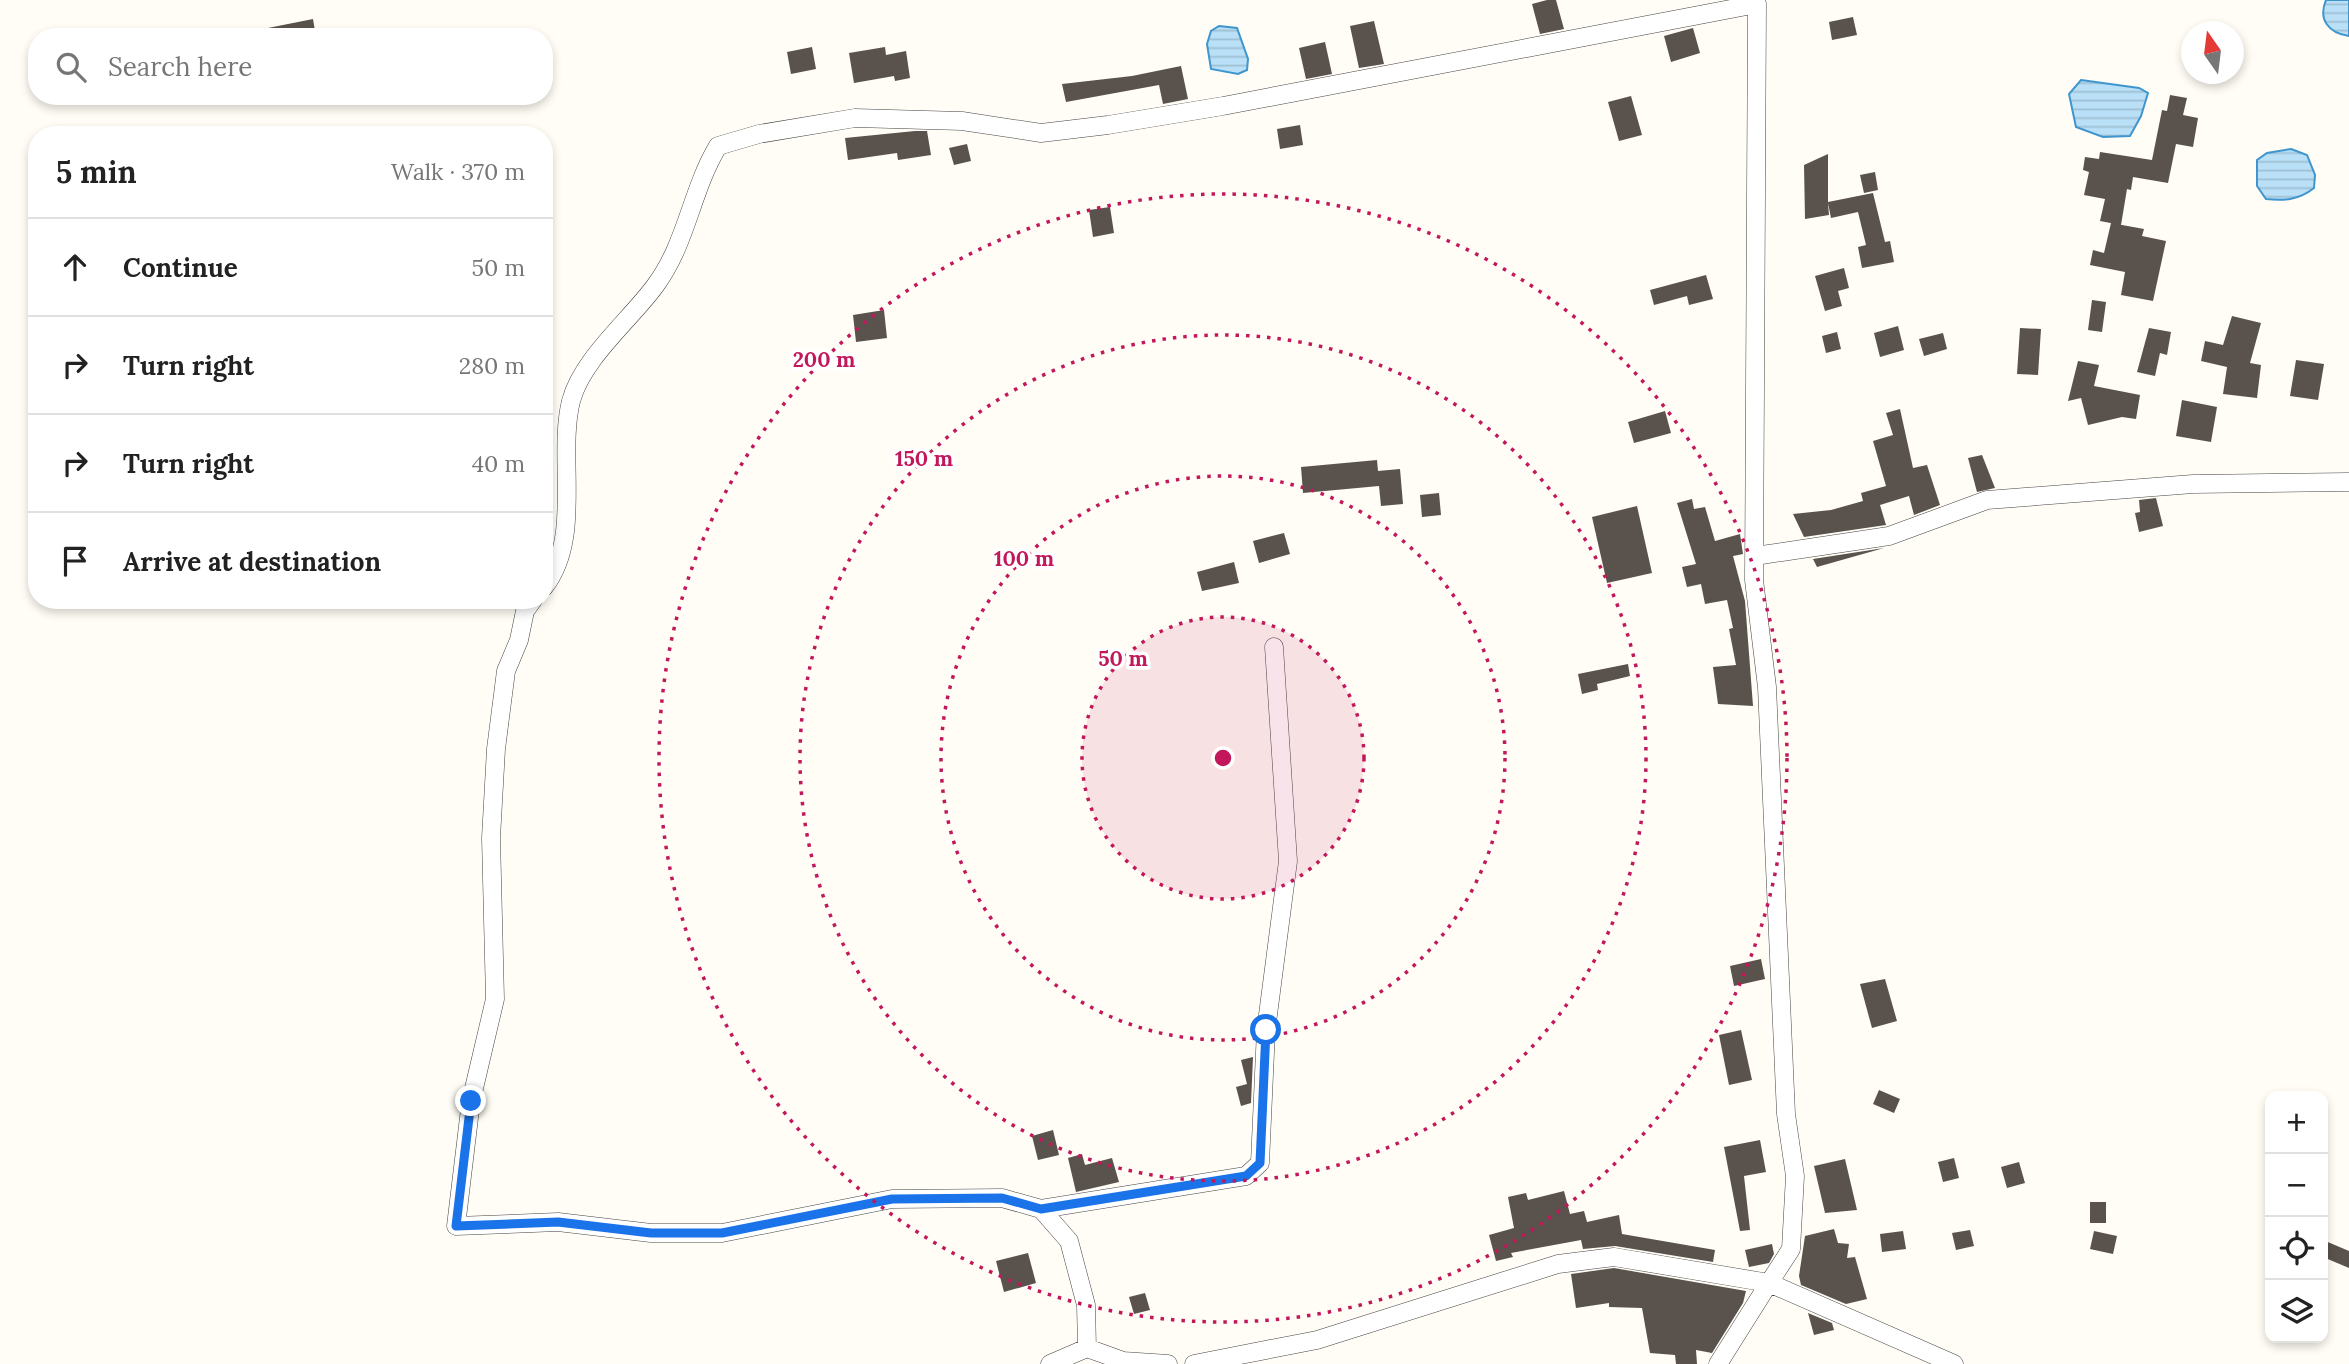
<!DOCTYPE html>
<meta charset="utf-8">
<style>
:root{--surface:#fff;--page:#f2f2f2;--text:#222;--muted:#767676;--line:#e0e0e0}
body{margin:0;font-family:Lora,serif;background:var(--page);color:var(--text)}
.controls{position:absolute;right:21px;bottom:21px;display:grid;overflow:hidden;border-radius:14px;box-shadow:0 4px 10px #0003}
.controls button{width:63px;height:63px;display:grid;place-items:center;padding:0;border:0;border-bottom:2px solid var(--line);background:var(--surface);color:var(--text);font:35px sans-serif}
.compass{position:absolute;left:2181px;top:21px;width:63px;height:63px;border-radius:50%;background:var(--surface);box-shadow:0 4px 10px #0003;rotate:346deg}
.stop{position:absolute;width:21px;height:21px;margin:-16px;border:5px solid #1a73e8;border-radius:50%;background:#fff}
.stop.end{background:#1a73e8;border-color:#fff;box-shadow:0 2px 7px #0008}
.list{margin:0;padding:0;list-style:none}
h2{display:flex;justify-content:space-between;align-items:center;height:91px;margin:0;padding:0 28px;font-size:30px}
h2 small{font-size:23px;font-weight:400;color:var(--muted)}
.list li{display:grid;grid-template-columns:46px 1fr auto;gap:21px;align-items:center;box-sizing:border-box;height:98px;padding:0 28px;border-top:2px solid var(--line)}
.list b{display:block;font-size:26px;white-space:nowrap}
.list em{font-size:23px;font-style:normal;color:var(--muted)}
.icon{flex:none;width:38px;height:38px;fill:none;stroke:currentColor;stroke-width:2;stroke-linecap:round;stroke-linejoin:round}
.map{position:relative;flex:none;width:2349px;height:1364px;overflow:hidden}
.search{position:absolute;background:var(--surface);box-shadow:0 4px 10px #0003;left:28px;top:28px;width:525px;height:77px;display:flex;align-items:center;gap:18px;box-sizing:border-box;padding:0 24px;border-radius:28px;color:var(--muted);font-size:26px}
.panel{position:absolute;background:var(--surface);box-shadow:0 4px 10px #0003;left:28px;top:126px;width:525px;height:483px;border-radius:28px}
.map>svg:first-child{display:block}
</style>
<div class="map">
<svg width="2349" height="1364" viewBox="0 0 2349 1364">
<defs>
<pattern id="water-rules" width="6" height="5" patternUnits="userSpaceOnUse" patternTransform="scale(1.75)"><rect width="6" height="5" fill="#b9e0f7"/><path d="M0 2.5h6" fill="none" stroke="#9ebfd3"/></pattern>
</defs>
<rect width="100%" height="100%" fill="#fffdf5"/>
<!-- water -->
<path fill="url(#water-rules)" stroke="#3f96cf" stroke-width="2" d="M2326,0H2349V36C2328,33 2318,19 2326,0Z
M1219,26L1237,28L1248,59L1247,70L1238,74L1211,69L1207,44L1211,31Z
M2081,80L2139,88L2148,93L2141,116L2130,136L2103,137L2076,127L2069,94Z
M2291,149L2307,155L2315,175L2314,188C2299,200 2284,201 2266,199L2257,186V160L2267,153Z"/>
<!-- building -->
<path fill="#5a524d" d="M1547,0H1556L1564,29L1540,34L1532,4Z
M1853,17L1857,35L1832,40L1829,22Z
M313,19L316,37H259L258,30Z
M1374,21L1384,64L1359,68L1350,26Z
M1693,28L1700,53L1671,62L1664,36Z
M1325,42L1332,74L1306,79L1299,48Z
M812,47L816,69L791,74L787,52Z
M885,47L886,55L906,51L910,78L895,81L894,76L854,83L849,53Z
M1181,66L1188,99L1163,104L1159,85L1066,102L1062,84L1132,76Z
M2170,95L2187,98L2183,115L2198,118L2193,147L2176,144L2168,183L2133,177L2131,190L2127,189L2121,225L2100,221L2105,199L2084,195L2089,172L2083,170L2085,157L2099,159L2100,152L2152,160L2162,110L2167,111Z
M1631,96L1642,135L1619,141L1608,102Z
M1300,125L1303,145L1280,149L1277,129Z
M915,131H927L931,155L898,160L897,153L848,160L845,138Z
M967,144L971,161L954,165L949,148Z
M1828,154V202L1873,193L1885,242L1890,241L1894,262L1862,268L1858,247L1866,245L1858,212L1831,218L1828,203L1829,215L1805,219L1804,165Z
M1875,172L1878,190L1864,193L1860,175Z
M1110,207L1114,233L1093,237L1089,210Z
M2111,223L2144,229L2142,236L2166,241L2153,301L2121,295L2125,272L2090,265L2093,250L2104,253Z
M1844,268L1849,288L1838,291L1842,306L1825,311L1815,276Z
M1706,275L1713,299L1689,305L1687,296L1654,305L1650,290Z
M2092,300L2106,302L2102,332L2088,330Z
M884,310L887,338L856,342L853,315Z
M2232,316L2261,323L2250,363L2261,365L2257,398L2223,394L2227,367L2201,361L2205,341L2223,345Z
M1898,326L1904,350L1880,357L1874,333Z
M2020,328L2041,329L2038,375L2017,374Z
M2149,328L2171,332L2167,355L2160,353L2155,376L2137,372Z
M1837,332L1841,349L1826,353L1822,336Z
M1943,333L1947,349L1924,356L1919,339Z
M2296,360L2324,364L2318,400L2290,396Z
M2078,361L2099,365L2094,386L2140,395L2136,419L2122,417L2088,425L2081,398L2068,401Z
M2182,400L2217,407L2211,442L2176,436Z
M1900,409L1913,468L1927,465L1940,505L1914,515L1909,496L1880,505L1886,525L1804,537L1793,514L1831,510L1863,501L1861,493L1886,486L1873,441L1893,435L1886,413Z
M1665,411L1671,433L1634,443L1628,422Z
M1982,455L1995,488L1977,492L1968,458Z
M1377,460L1378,471L1400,469L1403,504L1381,506L1379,486L1303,493L1301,467Z
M1439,493L1441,515L1422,517L1420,495Z
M2156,498L2163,526L2139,532L2135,513L2140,512L2139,500Z
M1692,499L1694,509L1705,507L1715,541L1740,534L1743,554L1733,556L1745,601L1753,706L1718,704L1713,667L1736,665L1729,629L1733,628L1727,600L1705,604L1701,584L1687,587L1682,567L1696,564L1677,503Z
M1637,506L1652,573L1607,583L1592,517Z
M1284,533L1290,554L1259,563L1253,541Z
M1884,548L1817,567L1813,559Z
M1234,562L1239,583L1202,591L1197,572Z
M1628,664L1630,676L1597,684L1598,690L1582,694L1578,674Z
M1761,959L1765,979L1734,986L1730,966Z
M1885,979L1897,1021L1872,1028L1860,984Z
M1741,1030L1752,1080L1729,1085L1719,1035Z
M1253,1057L1251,1103L1241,1106L1236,1087L1247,1084L1241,1060Z
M1879,1090L1900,1099L1894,1113L1873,1104Z
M1053,1130L1059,1155L1038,1160L1032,1136Z
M1760,1140L1766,1172L1744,1176L1750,1230L1740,1231L1724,1147Z
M1082,1154L1085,1165L1112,1158L1119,1182L1076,1192L1068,1158Z
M1954,1158L1959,1178L1943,1182L1938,1162Z
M1845,1159L1857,1210L1825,1213L1814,1166Z
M2019,1162L2025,1183L2007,1188L2001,1167Z
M1564,1191L1570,1214L1584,1211L1587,1222L1619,1215L1622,1234L1715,1250L1713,1262L1615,1246L1583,1249L1581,1240L1511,1253L1513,1257L1496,1261L1489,1235L1514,1228L1508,1197L1526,1193L1528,1200Z
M2090,1202H2106V1223H2090Z
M1834,1229L1838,1243L1849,1244L1847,1258L1855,1257L1867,1299L1846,1304L1801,1285L1799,1276L1805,1236Z
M1970,1230L1974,1246L1956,1250L1952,1233Z
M1903,1231L1906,1249L1882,1252L1880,1234Z
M2094,1231L2117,1236L2113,1254L2090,1249Z
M2323,1240L2349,1251V1268L2323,1257Z
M1772,1244L1774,1254L1769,1263L1749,1267L1745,1250Z
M1028,1253L1036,1283L1004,1292L996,1261Z
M1614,1268L1746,1291L1743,1303L1712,1353L1696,1350L1697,1364H1676L1675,1355L1650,1353L1642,1308L1609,1307V1303L1576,1308L1571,1274Z
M1145,1293L1150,1310L1134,1314L1129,1297Z
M1808,1313L1832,1323L1834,1330L1814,1335Z"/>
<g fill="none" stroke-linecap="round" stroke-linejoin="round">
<!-- street casing -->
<g stroke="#444" stroke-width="19">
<path id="street" d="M1755,556L1889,536L1987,500L2193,484L2349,482
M544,587C583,538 557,457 571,401C582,359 630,320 655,286C687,243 691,191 718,146L759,134L855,118L962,121L1041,133L1108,125L1223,106L1757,4L1754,580L1767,687L1786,1114L1795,1176L1791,1249L1769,1283L1614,1257L1558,1264L1317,1340L1194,1364
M533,600L525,611L519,640L506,671L496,749L491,838L495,999L471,1101L456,1226L558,1222L651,1233H722L892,1199L1002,1198L1041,1209L1069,1241L1086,1305L1087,1348L1050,1364
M1041,1209L1246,1176L1260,1163L1266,1030L1288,861L1274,647
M1087,1348L1123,1361L1168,1364
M1718,1364L1769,1283L1954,1364"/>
</g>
<!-- street -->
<use href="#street" stroke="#fff" stroke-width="18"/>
</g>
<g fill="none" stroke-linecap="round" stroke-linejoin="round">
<!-- route -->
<path stroke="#1a73e8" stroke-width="9" d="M471,1101L456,1226L558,1222L651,1233H722L892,1199L1002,1198L1041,1209L1246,1176L1260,1163L1266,1030"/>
</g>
<!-- distance rings -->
<circle cx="1223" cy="758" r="141" fill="#c2185b" fill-opacity=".12"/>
<g fill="none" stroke="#c2185b" stroke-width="3.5" stroke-dasharray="3.5 7">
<circle cx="1223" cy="758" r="141"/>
<circle cx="1223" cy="758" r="282"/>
<circle cx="1223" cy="758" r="423"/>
<circle cx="1223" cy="758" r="564"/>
</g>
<circle cx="1223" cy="758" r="10" fill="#c2185b" stroke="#fff" stroke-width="3.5"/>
<g font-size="21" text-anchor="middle" font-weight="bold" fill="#c2185b" stroke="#fff" stroke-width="7" stroke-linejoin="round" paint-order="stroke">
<text x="824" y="367">200 m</text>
<text x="924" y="466">150 m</text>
<text x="1024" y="566">100 m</text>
<text x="1123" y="666">50 m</text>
</g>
</svg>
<div class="controls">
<button>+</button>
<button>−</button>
<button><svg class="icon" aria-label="locate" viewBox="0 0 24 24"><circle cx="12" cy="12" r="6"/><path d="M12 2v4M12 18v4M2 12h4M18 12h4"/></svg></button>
<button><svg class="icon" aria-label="layers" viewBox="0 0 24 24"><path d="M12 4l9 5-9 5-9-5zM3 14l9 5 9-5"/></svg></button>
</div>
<svg class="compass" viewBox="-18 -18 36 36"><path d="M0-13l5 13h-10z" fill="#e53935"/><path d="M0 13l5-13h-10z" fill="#767676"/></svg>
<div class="stop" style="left:1266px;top:1030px"></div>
<div class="stop end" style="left:471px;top:1101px"></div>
<div class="search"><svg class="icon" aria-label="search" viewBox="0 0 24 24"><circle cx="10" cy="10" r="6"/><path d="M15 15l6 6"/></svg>Search here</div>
<section class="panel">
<h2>5 min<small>Walk · 370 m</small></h2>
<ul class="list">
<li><svg class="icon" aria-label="ahead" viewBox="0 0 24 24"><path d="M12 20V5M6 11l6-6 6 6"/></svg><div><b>Continue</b></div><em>50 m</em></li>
<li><svg class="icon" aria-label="right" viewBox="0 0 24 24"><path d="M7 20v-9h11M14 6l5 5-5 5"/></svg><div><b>Turn right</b></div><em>280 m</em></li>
<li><svg class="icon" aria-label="right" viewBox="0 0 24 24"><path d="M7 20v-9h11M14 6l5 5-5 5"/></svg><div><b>Turn right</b></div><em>40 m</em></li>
<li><svg class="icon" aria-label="arrive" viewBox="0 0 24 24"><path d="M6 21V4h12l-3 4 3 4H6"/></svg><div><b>Arrive at destination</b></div></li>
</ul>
</section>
</div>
